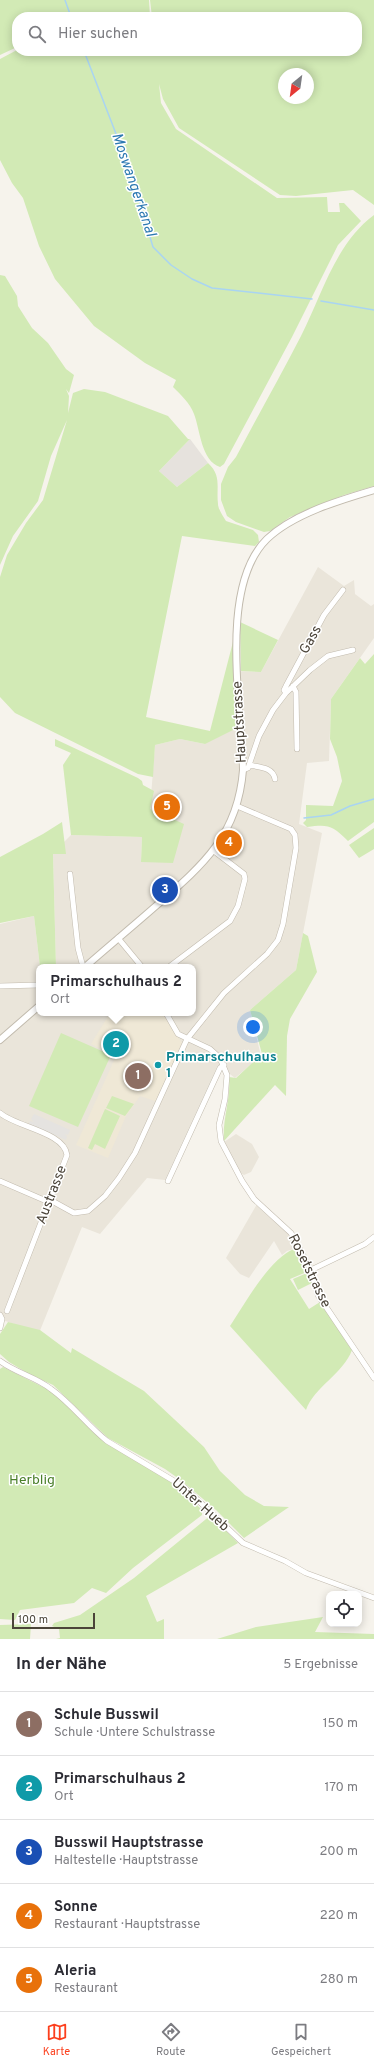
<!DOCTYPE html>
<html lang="de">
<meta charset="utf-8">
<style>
:root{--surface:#fff;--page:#f7f7f7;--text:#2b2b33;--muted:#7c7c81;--line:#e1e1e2;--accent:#fc3f1d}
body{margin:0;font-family:Overpass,sans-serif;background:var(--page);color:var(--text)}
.controls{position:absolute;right:12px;bottom:12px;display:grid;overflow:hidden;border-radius:8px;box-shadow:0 2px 10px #0003}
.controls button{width:36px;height:36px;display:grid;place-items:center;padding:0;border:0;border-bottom:1px solid var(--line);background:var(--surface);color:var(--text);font:20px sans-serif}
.compass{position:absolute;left:278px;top:68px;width:36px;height:36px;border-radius:50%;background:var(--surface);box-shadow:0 2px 10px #0003;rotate:209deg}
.scale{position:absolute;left:12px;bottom:10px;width:83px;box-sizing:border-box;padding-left:4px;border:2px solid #4b4439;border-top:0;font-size:11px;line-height:14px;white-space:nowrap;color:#4b4439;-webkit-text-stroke:3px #fff;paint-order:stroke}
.you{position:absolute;left:253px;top:1027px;width:14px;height:14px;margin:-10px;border:3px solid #fff;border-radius:50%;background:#1a73e8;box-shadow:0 0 0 6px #1a73e833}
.badge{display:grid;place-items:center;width:26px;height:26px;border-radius:50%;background:var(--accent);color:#fff;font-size:13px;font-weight:700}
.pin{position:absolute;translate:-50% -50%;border:2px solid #fff;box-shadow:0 1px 4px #0006}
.popup{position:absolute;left:36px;top:964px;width:160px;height:52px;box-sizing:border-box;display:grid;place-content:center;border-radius:8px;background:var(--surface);filter:drop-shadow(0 1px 3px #0005);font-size:13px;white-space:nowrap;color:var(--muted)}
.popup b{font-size:15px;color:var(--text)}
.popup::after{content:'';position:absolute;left:50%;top:100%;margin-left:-8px;border:8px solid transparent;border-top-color:var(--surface)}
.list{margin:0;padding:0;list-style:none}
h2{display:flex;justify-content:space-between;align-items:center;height:52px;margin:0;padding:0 16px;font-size:17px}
h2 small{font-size:13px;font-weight:400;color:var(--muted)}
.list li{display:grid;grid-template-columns:26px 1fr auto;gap:12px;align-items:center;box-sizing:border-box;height:64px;padding:0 16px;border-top:1px solid var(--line)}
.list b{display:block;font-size:15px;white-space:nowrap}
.list p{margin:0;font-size:13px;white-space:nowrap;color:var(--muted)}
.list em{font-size:13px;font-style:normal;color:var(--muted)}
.icon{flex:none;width:22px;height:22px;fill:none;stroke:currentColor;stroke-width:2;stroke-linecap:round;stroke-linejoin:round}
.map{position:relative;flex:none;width:374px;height:1639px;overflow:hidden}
.search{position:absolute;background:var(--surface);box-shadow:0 2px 10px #0003;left:12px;right:12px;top:12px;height:44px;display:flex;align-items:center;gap:10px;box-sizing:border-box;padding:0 14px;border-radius:16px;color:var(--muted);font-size:15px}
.sheet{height:372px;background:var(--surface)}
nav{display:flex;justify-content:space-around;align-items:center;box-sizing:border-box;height:56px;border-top:1px solid var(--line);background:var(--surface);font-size:11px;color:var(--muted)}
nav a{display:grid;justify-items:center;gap:2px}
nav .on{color:var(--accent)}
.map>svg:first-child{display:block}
</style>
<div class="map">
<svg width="374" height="1639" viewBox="0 0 374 1639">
<rect width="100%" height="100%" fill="#f6f3ec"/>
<!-- residential -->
<path fill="#eae5da" d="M318,567L344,586L354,580L355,594L371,606L374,604V638L331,699L329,761L307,763L299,824L322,833L296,970L250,1010L261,1056L235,1078L218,1065L165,1180L147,1178L100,1234L82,1227L39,1333L0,1319V924L34,916L40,967L39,1013H193V967H56L53,853L71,835L142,837L141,862L150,809L155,745L180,739L205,744L235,671L261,672Z
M236,1134L252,1144L259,1157L251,1172L244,1175L239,1172L224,1142Z
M257,1204L281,1222L297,1248L287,1251L282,1255L274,1241L249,1278L240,1274L226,1258Z"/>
<!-- industrial -->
<path fill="#e6e2dd" d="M190,439L208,463L177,487L159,471Z"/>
<!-- education -->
<path fill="#efe8d6" d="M110,1013H163L182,1043L158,1102L140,1096L126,1116L108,1158L76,1145L116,1056L91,1044Z"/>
<!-- green -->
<path fill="#d2eab5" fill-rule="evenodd" d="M0,0H149L150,17H17V47L0,55Z
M150,0H374V205L353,190L296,196L280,195L179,128L163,99L159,84L161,103L176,129L277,198L327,197L328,212H340L339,203H344L361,221L338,245L292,337L224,464L220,467C201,461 200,429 194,414C190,403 181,395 173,387L176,380L145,363L94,326L55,279L39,246L23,198L12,183L0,160V59L17,50L357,51V17H152ZM284,74H308V98H284Z
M374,215V486L344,495L290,517L270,531L264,532L236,522L227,516L221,500V484L228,467L236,457C257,417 280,377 301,336C322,295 335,244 374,215Z
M0,275L5,276L17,296L18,306L32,328L48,343L66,369L74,375L69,393L66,389L69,396L68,413L73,393L84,389L105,392L168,416L188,439H190L159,471L177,487L208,463C222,476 216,487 218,504C218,509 223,516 226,521L253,530L258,535L259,542L255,546L182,536L146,717L210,731L234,638L237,728L205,744L180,739L155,745L153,777L138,774L15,713L0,697V577L7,555L26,523L43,500L67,420L51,456L38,501L13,536L0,565Z
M240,622L278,640L261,672L241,671Z
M374,654V822L348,841C332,825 328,824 307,827L303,823L306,820V805L333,806L342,781L337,757L330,739L331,699L360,658L365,664Z
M55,739L138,778L142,781L143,785L154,791L150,809L184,824L173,863L141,862L142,837L71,835L63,765L71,753L55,746Z
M62,822L66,854H53L56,967H40L34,916L0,923V857L43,834Z
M374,828V849L359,858L349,845Z
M303,933L308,936L317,972L290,1019L287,1036L286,1096L275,1085L224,1141C222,1120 231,1099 229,1077L236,1078L262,1054L250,1010L296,970Z
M61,1033L111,1055L78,1127L29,1106Z
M112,1096L134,1104L125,1116L106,1108Z
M105,1109L120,1116L105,1149L95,1144L92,1150L88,1148Z
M297,1248L309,1271L290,1279L309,1309L320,1302L352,1350C343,1374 314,1387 306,1410L230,1326C245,1304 271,1255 297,1248Z
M307,1273L312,1283L298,1290L293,1279Z
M8,1322L40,1330L71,1353L72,1348L144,1391L204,1447L220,1471L245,1495L264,1506L289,1507L244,1538L216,1510L182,1481L165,1469L108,1438L53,1385L29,1374L9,1362L0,1354V1334Z
M3,1367L47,1389L61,1399L99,1437L178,1486L202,1510V1515L133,1568L106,1593L92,1588L74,1603L20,1610L15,1620L0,1619V1369Z
M211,1515L238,1543L146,1596L157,1622L164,1619V1639H56L60,1638L59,1629L52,1626L54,1623L80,1615L134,1578Z
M323,1617L315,1632L374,1634V1639H217L256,1627Z
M31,1624L30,1639H0V1625Z"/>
<!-- parking -->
<path fill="#e5e3e0" d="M34,1114L70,1130L68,1135L65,1134L67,1137L66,1140L29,1124L30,1121L34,1122L31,1119Z"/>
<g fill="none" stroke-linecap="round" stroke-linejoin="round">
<!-- stream -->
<path stroke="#a9d4f2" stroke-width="1.5" d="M65,0L71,17
M84,51L130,170L153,247L171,265L192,279L212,288L312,299
M321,301L374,310
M304,818L331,815L350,806L374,799"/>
<!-- minor casing -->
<g stroke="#c2bbae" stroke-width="6">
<path id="minor" d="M293,686L296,692L297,749
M286,693L284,690L286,686L324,615L343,590
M249,765C259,767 273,767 275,779
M243,770L248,768L259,736L273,710L286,693L310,670L328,656L353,650
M70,874L78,948L83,967
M118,938L142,967
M169,967L230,921L238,906L245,879L244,874L214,851
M0,986L39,985
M166,1013L178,1034L210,1049L220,1058L227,1075L225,1099L219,1125L221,1141L242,1181L254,1199L291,1233L311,1270L318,1295L374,1378
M0,1113C16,1127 64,1132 67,1155L7,1311
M0,1181L44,1200L54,1202L74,1213L88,1211L105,1196L119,1178L135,1153L187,1039L224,993L267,954L278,940L283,924L296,848L295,835L291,829L237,806
M168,1181L220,1068L224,1065
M311,1270L365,1244L374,1237
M0,1315L2,1319L0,1328
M0,1361C16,1373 36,1377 51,1389C72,1404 87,1425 107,1441L184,1487L243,1543L285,1561L306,1573L374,1598"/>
</g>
<!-- tertiary casing -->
<g stroke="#c2bbae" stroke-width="8">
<path id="tertiary" d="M85,967C109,946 133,926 157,905C203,865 238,835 243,770C242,707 218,587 267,539C293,514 340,500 374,490
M0,1040L39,1006"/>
</g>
<!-- minor -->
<use href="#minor" stroke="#fff" stroke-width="5"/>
<!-- tertiary -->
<use href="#tertiary" stroke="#fff" stroke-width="6"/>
</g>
<!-- markers -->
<circle fill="#0f9aa8" stroke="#fff" stroke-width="1.5" cx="158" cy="1065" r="4"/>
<g text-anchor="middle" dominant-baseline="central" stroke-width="3" stroke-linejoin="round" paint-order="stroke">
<!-- street labels -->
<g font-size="14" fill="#4b4439" stroke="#fff">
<text transform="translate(311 640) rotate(-61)">Gass</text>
<text transform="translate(240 722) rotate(-93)">Hauptstrasse</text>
<text transform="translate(52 1195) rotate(-69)">Austrasse</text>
<text transform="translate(309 1271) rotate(64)">Rosetstrasse</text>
<text transform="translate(200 1505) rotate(42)">Unter Hueb</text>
</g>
<!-- culture labels -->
<g font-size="14" font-weight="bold" fill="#0d838f" stroke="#fff" text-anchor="start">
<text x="166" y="1057">Primarschulhaus<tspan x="166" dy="16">1</tspan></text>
</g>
<!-- park labels -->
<g font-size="14" fill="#4a7f2a" stroke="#fff">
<text x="32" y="1480">Herblig</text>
</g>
<!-- water labels -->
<g font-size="15" font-style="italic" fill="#2e7ab2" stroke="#fff">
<text transform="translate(133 185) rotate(71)">Moswangerkanal</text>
</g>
</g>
</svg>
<div class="controls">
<button><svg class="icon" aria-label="locate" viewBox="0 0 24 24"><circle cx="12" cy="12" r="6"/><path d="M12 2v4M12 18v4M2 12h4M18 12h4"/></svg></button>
</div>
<svg class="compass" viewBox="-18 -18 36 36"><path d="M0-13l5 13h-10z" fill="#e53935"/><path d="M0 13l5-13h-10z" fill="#7c7c81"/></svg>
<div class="scale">100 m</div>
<div class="you"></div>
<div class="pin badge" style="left:138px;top:1076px;background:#8d6e63">1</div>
<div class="pin badge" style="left:116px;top:1044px;background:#0f9aa8">2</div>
<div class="popup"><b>Primarschulhaus 2</b>Ort</div>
<div class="pin badge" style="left:165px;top:890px;background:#1a4fb4">3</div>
<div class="pin badge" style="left:229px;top:843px;background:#e8710a">4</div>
<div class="pin badge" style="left:167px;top:807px;background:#e8710a">5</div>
<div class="search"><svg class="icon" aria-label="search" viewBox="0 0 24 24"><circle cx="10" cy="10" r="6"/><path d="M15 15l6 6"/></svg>Hier suchen</div>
</div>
<section class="sheet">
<h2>In der Nähe<small>5 Ergebnisse</small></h2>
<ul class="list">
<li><span class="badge" style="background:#8d6e63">1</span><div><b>Schule Busswil</b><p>Schule · Untere Schulstrasse</p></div><em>150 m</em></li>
<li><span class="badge" style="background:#0f9aa8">2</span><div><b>Primarschulhaus 2</b><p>Ort</p></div><em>170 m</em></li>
<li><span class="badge" style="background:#1a4fb4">3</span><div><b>Busswil Hauptstrasse</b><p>Haltestelle · Hauptstrasse</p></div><em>200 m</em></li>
<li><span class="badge" style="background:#e8710a">4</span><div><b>Sonne</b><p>Restaurant · Hauptstrasse</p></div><em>220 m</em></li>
<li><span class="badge" style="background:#e8710a">5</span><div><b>Aleria</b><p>Restaurant</p></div><em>280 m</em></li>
</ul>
</section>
<nav>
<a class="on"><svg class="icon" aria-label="map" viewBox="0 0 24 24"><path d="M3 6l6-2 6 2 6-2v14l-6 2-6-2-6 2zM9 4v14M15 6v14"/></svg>Karte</a>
<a><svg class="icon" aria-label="directions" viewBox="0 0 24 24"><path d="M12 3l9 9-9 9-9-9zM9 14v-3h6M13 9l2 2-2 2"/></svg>Route</a>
<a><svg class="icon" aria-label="saved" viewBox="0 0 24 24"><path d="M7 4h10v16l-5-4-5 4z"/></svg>Gespeichert</a>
</nav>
